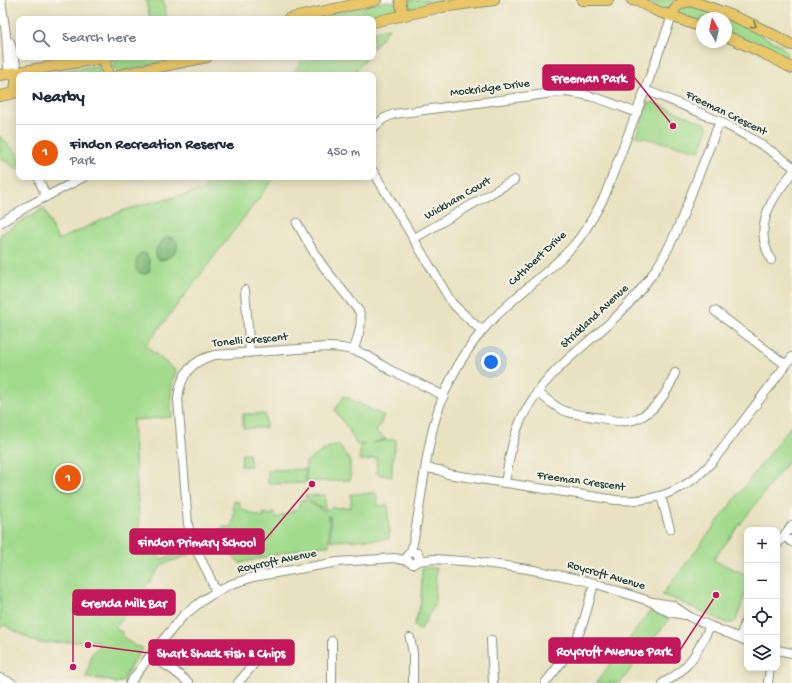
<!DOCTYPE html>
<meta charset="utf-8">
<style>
:root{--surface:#fff;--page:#f2f2f3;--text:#1f2937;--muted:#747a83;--line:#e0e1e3;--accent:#ea580c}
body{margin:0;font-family:"Gochi Hand",sans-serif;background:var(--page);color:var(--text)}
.controls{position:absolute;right:12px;bottom:12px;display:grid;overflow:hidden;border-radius:8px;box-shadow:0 2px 10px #0003}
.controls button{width:36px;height:36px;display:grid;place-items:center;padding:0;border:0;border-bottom:1px solid var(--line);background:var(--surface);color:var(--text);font:20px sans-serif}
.compass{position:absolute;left:696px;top:12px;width:36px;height:36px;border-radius:50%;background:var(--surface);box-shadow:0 2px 10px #0003;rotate:351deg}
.you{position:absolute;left:491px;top:362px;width:14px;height:14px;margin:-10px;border:3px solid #fff;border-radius:50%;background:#1a73e8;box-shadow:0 0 0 6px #1a73e833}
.badge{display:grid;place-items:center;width:26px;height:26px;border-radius:50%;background:var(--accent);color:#fff;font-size:13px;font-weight:700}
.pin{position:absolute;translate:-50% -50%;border:2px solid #fff;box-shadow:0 1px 4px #0006}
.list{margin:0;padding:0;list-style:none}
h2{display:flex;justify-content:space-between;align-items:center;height:52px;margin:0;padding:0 16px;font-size:17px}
h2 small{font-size:13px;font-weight:400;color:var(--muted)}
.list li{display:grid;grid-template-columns:26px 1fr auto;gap:12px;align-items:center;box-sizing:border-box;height:56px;padding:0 16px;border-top:1px solid var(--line)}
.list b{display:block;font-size:15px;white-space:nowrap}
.list p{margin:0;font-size:13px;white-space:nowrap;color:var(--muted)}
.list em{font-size:13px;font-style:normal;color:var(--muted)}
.icon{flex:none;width:22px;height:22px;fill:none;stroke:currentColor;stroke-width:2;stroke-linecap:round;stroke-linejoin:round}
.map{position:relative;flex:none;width:792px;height:683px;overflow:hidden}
.search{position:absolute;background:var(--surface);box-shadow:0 2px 10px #0003;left:16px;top:16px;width:360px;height:44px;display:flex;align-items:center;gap:10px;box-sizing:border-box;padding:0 14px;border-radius:8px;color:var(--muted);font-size:15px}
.panel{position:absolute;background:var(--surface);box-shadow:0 2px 10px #0003;left:16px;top:72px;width:360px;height:108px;border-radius:8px}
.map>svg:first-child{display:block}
</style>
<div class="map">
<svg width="792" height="683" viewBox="0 0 792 683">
<rect width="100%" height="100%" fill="#f7f3e8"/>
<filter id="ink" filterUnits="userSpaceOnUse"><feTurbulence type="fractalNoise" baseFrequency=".025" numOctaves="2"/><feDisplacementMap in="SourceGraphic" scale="8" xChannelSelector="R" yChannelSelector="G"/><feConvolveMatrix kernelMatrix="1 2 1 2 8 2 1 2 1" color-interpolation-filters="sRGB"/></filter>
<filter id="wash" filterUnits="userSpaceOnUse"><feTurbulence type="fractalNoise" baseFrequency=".012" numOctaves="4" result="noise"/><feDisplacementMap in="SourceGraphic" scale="16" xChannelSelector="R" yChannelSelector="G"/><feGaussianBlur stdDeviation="0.9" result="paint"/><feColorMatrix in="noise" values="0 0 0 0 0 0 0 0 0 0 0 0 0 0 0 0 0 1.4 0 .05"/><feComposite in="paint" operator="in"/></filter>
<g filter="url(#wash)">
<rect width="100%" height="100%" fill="#e9e2c1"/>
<!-- green -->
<path fill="#a2db8d" stroke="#608c60" d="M146,0H163L167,19H150Z
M407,0H464L416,9L410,8L406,6L405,2Z
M644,0H675L679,1L669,9L667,10Z
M382,2C387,1 392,1 397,4V9L394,12L369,19H304Z
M690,5L724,16L780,45C783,48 790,53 785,57L780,56L726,32V18H702V22L678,13L677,10Z
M389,28L373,49V31Z
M126,57H191L120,71L113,68L112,65C115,61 120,58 126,57Z
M297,57H367L353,75H291L302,61Z
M94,66L100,67L101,69L100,72L94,75H28L69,70Z
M652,102L706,124L708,129L699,151L636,136L648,104Z
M0,136L19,155V170L0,158Z
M213,177H275L146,346L176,371C170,386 170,401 172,417L133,420L140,536L162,559L187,551L189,555L163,564L115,628L122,632V636L136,647L139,646L143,649L133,662L122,682L116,683L104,679L86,678L90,663L91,655L98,647V641L38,643L4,625L0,628V235L26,218L44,208L58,240L122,211L149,203L202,191Z
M344,396L384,416L376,432L386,439L372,443L395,439L396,441L392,465V477L377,474L376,458H370V460H360V446L366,444L357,445L350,432V431L335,410Z
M243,414H265L266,428H243Z
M792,424V456L713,560L747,575V588L736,621L732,623H727L681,602L662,595Z
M338,444L350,461V480L306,482V462L332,445L334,447Z
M242,454H249L251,466H241Z
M305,469V483L268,484V470Z
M376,493L378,506L388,505L389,539L331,541L330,516H329V546L310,547L240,563L228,552L221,537L220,529L223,527H232L235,510L233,509L234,501L239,502L241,509L261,517H264V513L270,515L274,513L277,518L298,509L301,500H304L318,507L306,498L305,496H306L325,495V508L318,507L322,510L329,509L330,508L351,507V494Z
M422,568H436L435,604L420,631L414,626L421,602Z
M650,611L669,619L620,683H596Z"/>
<!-- forest -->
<path fill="#81bb78" stroke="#507c56" d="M167,237C179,237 181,248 172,255C169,258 164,260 160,260L156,258C154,249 160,241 167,237Z
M141,253H143L146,254L149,259L150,270L146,274C132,275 134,261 141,253Z"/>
</g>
<g filter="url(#ink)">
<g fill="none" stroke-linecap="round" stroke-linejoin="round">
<!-- minor casing -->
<g stroke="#84907a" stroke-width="10">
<path id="minor" d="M1,0L6,34L8,65L9,74
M10,42L16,64L17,73
M645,90C698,111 746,130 792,166
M373,128L383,119L394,114L561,92C590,93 611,103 637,113
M373,171L452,303L458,309L482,331
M38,177L46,197
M0,223L28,206L84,177
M297,223L316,256L326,270L359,311C364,324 357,337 354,350
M413,239L514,180
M771,260C768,253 765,247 764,240C760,214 777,192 792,173
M245,290L250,353
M715,311L786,365
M537,392C545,398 553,405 562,410C574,415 588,416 601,418C609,420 619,422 628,421C651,418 668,393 675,373
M426,468L439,470L448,474L616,500C655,503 687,491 713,461L792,357
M505,483C509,460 512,437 523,416C545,371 583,349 618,315C630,303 641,290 651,276C670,250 682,219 693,189C702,166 711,144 720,121
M661,496L670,529
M784,536L792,542
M777,545L792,525
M411,552C421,510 423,466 434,424C443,390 460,358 482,331C509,299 545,277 573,246C586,231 596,213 605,195L645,90L672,16
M418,561L419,556L418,553L412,552L408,554L407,557L408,561L413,564L418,561L433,559L477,562L528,569L573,578L594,583L652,602L672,605L690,617L710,626L747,641
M216,592L208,573L192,542L188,524L178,399C180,375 192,360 215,355L326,347C341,347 355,349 368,356C377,361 385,368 394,372C411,380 428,387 444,396
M657,605L669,612L685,615
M410,638L413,653V683
M740,638L747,616
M491,640L493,683
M777,650L792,653
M150,655L173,670L189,683
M0,678L12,683
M130,683L152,653L183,616L202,601L211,595L229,585L253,577L338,562L394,558L408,561
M238,683L258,659
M332,683V641
M545,683C558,667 572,650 580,631C586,616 590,599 594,583
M663,683C689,670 698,651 710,626
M768,683L770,668"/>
</g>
<!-- major casing -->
<g stroke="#84907a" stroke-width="12">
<path id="major" d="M400,0L403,15
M582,0H608
M632,0L637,1L657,11L702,27
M687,0C724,11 759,26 792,45
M672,16C675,5 680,3 691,1
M288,19L376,0
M373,22L441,7L494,0
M726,36C749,46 770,56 792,68
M104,58L108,75
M0,75L109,57
M120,75L207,57
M15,92L17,73
M0,96L19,92"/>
</g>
<!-- minor -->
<use href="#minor" stroke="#fff" stroke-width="8"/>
<!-- major -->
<use href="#major" stroke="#e9c769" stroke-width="10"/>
</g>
<!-- one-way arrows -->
<defs><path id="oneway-chevron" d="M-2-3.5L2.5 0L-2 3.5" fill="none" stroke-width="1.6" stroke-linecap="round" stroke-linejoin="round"/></defs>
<use stroke="#7a7b4c" href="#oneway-chevron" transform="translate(754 25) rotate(26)"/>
</g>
<g text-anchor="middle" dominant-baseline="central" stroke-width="4" stroke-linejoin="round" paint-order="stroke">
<!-- street labels -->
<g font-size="12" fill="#1f3d34" stroke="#f7f3e8">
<text transform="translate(490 89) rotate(-7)">Mockridge Drive</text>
<text transform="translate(726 114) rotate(26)">Freeman Crescent</text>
<text transform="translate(458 199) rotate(-30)">Wickham Court</text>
<text transform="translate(538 259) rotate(-43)">Cuthbert Drive</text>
<text transform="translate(595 317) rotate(-43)">Strickland Avenue</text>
<text transform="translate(250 341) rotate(-5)">Tonelli Crescent</text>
<text transform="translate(581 482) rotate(8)">Freeman Crescent</text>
<text transform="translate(277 562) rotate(-12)">Roycroft Avenue</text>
<text transform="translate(606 576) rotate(16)">Roycroft Avenue</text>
</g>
</g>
<!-- callouts -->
<path fill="none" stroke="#c2185b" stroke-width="1.5" d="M673 126L634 77M312 484L264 541M73 667L73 602M716 595L680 650M88 645L149 653"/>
<g fill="#c2185b" stroke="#f7f3e8" stroke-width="1.5">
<circle cx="673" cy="126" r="4"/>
<circle cx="312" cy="484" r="4"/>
<circle cx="73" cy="667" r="4"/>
<circle cx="716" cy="595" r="4"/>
<circle cx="88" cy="645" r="4"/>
</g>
<g fill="#c2185b" stroke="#c2185b" stroke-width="1.5">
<rect x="543" y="65" width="91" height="25" rx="4"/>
<rect x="130" y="529" width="134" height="25" rx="4"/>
<rect x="73" y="590" width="102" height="25" rx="4"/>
<rect x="549" y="638" width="131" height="25" rx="4"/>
<rect x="149" y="640" width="145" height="25" rx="4"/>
</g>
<g font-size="13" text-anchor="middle" font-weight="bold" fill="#fff">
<text x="589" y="82">Freeman Park</text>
<text x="197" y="546">Findon Primary School</text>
<text x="124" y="607">Grenda Milk Bar</text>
<text x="614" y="655">Roycroft Avenue Park</text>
<text x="221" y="657">Shark Shack Fish &amp; Chips</text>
</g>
</svg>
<div class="controls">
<button>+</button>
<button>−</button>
<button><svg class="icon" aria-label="locate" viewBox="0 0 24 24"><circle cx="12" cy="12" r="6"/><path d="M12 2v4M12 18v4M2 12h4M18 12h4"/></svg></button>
<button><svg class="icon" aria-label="layers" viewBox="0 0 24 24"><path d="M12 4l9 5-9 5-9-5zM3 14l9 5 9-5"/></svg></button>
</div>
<svg class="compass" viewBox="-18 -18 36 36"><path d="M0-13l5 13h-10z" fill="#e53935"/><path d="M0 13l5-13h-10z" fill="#747a83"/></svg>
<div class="you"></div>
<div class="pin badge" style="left:68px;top:478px">1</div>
<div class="search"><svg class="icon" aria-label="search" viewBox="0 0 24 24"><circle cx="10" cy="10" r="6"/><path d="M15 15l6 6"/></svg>Search here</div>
<section class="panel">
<h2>Nearby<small></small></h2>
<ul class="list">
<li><span class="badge">1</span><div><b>Findon Recreation Reserve</b><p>Park</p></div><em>450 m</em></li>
</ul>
</section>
</div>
